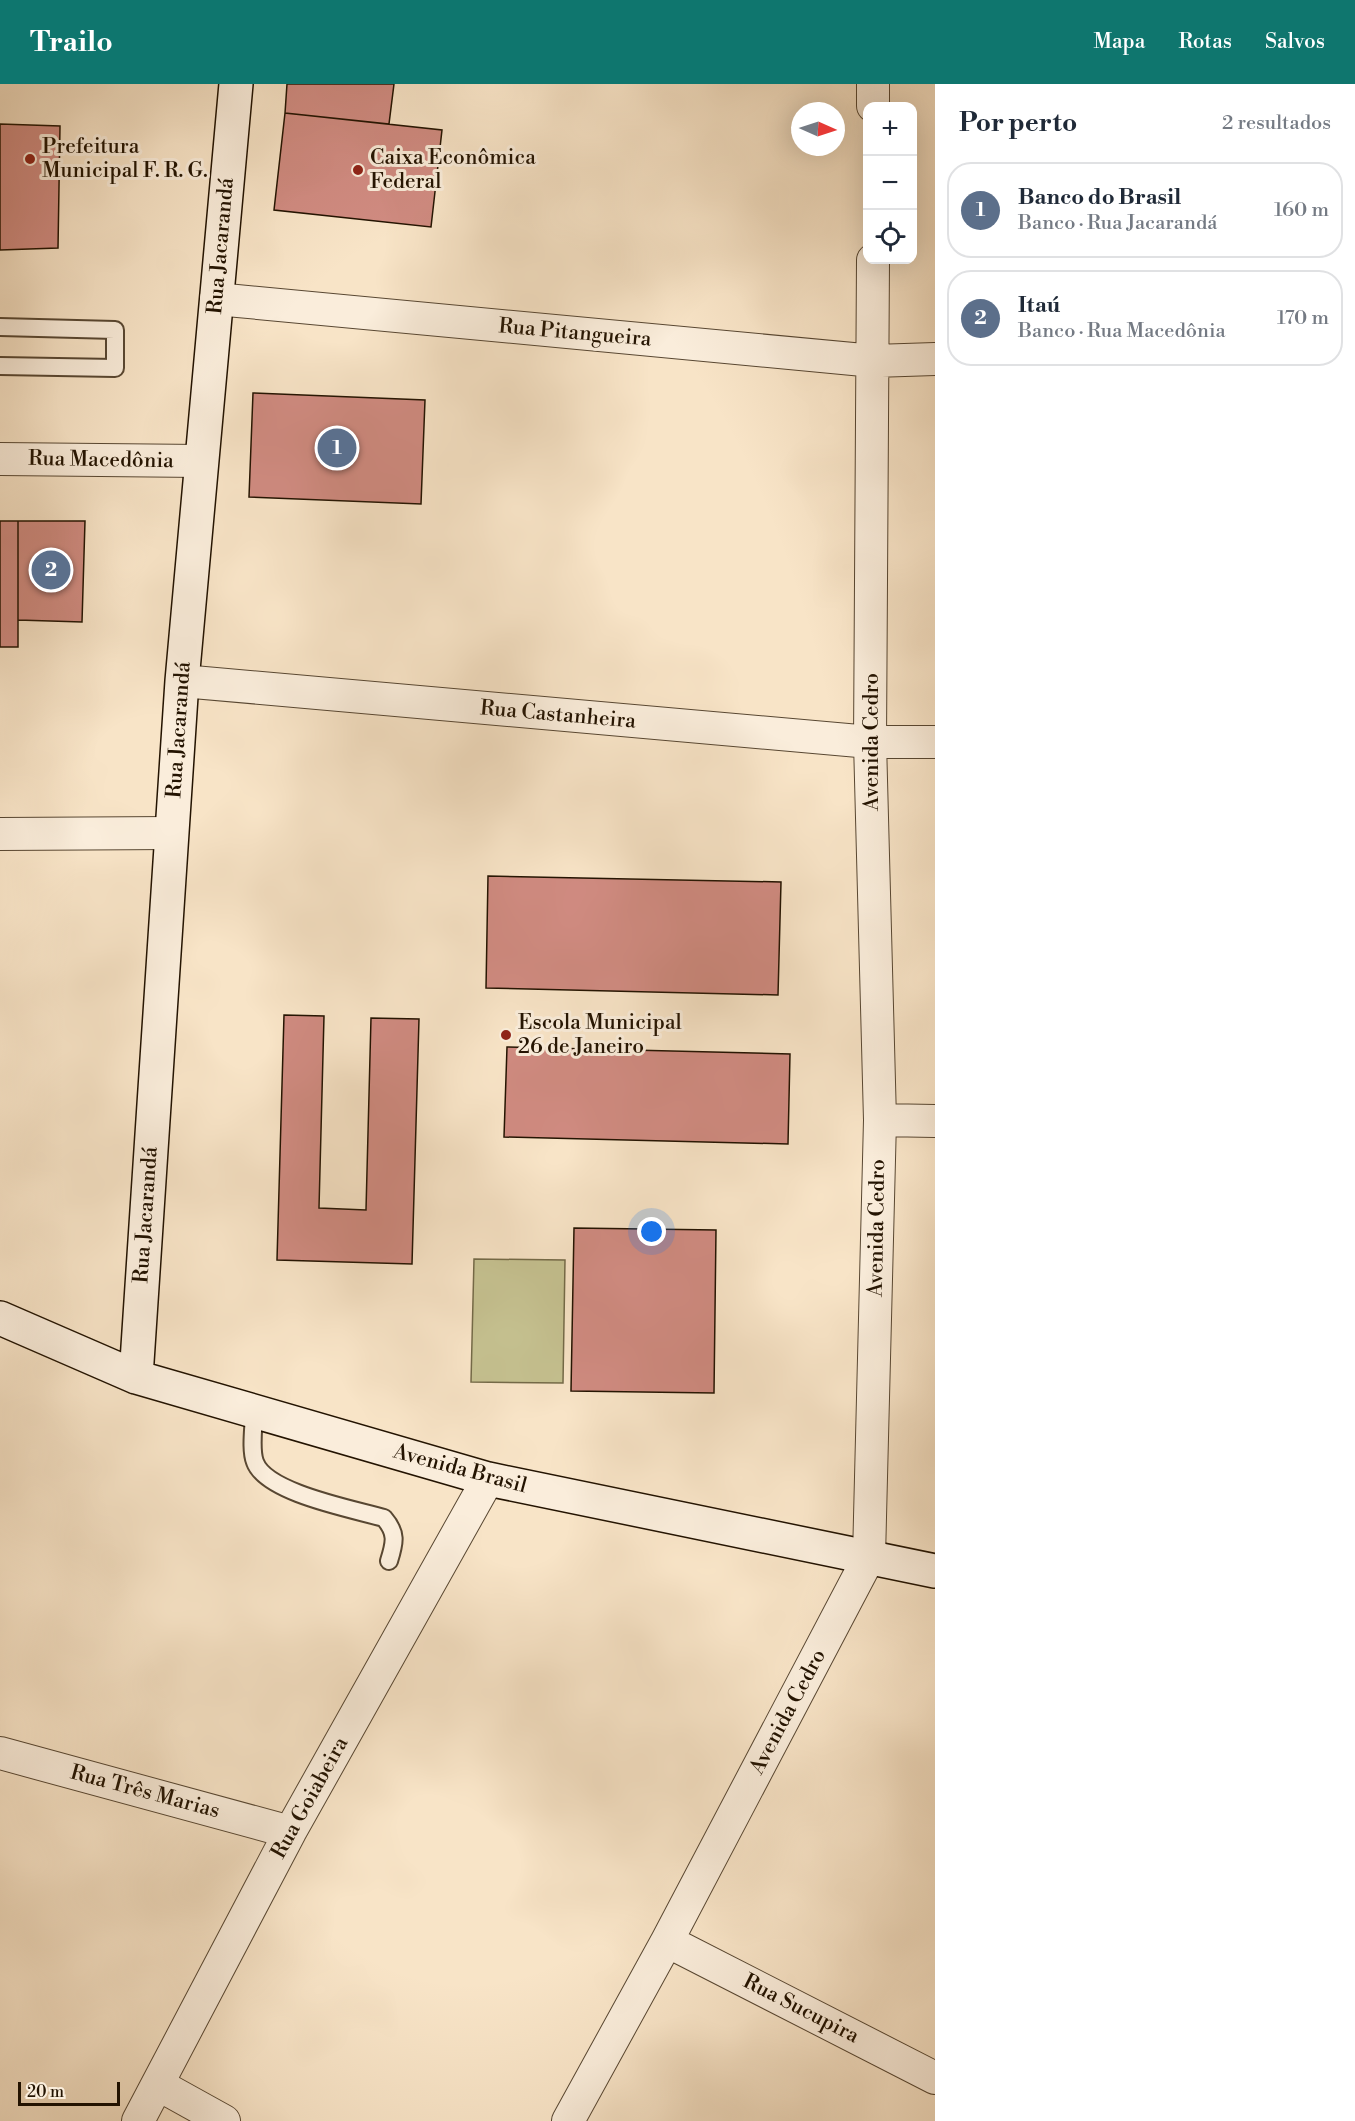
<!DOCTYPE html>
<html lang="pt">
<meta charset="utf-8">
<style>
:root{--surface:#fff;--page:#f6f6f7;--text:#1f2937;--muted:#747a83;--line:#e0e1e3;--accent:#0f766e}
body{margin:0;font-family:"Libre Bodoni",serif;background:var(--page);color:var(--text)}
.controls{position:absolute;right:18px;top:18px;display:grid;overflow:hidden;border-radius:12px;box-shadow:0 6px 24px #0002}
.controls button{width:54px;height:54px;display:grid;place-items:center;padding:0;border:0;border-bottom:2px solid var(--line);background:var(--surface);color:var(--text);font:30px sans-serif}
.compass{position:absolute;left:791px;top:18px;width:54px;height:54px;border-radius:50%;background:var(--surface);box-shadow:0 6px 24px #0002;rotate:93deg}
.scale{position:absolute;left:18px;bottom:15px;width:102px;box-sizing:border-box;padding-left:6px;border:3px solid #231301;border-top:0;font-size:16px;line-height:21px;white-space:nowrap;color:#231301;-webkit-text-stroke:4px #faeddb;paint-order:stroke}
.you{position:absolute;left:652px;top:1148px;width:21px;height:21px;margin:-15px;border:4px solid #fff;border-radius:50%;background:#1a73e8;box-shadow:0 0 0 9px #1a73e833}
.badge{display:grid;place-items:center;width:39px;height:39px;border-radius:50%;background:var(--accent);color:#fff;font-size:20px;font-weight:700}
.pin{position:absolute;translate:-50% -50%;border:3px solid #fff;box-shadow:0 2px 6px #0006}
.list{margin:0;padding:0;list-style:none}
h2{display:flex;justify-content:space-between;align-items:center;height:78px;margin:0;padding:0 24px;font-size:26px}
h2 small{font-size:20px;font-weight:400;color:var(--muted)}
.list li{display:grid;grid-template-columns:39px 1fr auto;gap:18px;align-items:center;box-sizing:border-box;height:96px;margin:0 12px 12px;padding:0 12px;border:2px solid var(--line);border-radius:24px}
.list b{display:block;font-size:22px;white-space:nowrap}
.list p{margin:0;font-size:20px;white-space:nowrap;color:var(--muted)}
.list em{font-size:20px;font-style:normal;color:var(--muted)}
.icon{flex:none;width:33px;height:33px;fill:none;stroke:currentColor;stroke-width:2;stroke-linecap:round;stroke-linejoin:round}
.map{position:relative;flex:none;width:935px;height:2037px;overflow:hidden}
header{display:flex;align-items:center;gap:36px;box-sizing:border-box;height:84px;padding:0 30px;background:var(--accent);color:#fff}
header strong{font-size:28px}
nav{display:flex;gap:33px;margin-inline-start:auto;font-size:21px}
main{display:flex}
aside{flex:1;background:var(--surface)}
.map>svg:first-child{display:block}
</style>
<header>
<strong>Trailo</strong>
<nav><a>Mapa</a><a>Rotas</a><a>Salvos</a></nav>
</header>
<main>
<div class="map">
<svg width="935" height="2037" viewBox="0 0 935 2037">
<rect width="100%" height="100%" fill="#f8e4c7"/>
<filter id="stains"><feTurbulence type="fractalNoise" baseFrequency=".00333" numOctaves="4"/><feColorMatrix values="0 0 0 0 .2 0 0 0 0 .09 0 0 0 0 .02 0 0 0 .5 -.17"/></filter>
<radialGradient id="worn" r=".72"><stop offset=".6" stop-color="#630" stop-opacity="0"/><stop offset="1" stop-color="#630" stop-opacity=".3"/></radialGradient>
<!-- green -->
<path fill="#c5c190" stroke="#746a48" stroke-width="1.5" d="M474,1175L565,1176L563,1299L471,1298Z"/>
<!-- building -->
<path fill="#d08b81" stroke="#231301" stroke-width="1.5" d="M287,0H394L389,40L285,29Z
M285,29L442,46L431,143L274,126Z
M0,40L60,42L58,164L0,166Z
M253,309L425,316L421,420L249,413Z
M0,437H18V563H0Z
M18,437H85L82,538L18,536Z
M488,792L781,798L778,911L486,904Z
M284,931L324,932L319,1124L366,1126L371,934L419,935L412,1180L277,1176Z
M507,963L790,970L788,1060L504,1053Z
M574,1144L716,1146L714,1309L571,1307Z"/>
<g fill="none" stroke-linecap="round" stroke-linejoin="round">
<!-- lane casing -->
<g stroke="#584732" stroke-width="20">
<path id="lane" d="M0,243L115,246V284L0,282
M254,1327C254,1342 250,1365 255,1378C266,1409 353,1425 384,1434C397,1449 395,1458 389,1477"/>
</g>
<!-- street casing -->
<g stroke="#584732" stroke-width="34">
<path id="street" d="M873,22V0
M216,215L874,277L935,275
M0,375L201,377
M182,597L870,658H935
M0,750L171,749
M880,1036L935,1037
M0,1669L290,1748
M667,1857L935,1994
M159,2001L224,2037
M138,2037L290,1748L488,1395
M568,2037L667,1857L869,1473L880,1036L870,658L873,176"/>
</g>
<!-- secondary casing -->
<g stroke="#231301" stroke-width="36">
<path id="secondary" d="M0,1234L136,1293L488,1395L935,1487
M136,1293L182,597L236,0"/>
</g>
<!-- lane -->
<use href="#lane" stroke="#faeddb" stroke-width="16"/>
<!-- street -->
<use href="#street" stroke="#faeddb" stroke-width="32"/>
<!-- secondary -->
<use href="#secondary" stroke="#faeddb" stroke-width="33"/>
</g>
<!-- markers -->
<g fill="#8f2418" stroke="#faeddb" stroke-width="2">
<circle cx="30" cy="75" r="6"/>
<circle cx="358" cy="86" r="6"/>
<circle cx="506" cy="951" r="6"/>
</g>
<g text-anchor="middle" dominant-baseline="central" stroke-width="6" stroke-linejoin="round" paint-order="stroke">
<!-- poi labels -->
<g font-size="21" fill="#231301" stroke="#faeddb" text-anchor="start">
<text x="42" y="63">Prefeitura<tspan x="42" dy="24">Municipal F. R. G.</tspan></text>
<text x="370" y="74">Caixa Econômica<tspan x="370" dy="24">Federal</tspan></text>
<text x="518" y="939">Escola Municipal<tspan x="518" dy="24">26 de Janeiro</tspan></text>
</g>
<!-- street labels -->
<g font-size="21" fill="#231301" stroke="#faeddb">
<text transform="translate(221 162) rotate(-85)">Rua Jacarandá</text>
<text transform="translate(575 249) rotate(5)">Rua Pitangueira</text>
<text transform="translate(101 376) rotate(1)">Rua Macedônia</text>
<text transform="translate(558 631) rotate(5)">Rua Castanheira</text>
<text transform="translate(179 646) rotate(-86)">Rua Jacarandá</text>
<text transform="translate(872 658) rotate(-90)">Avenida Cedro</text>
<text transform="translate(146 1131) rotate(-86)">Rua Jacarandá</text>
<text transform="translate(877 1144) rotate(-89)">Avenida Cedro</text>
<text transform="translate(460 1385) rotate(15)">Avenida Brasil</text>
<text transform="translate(788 1628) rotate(-62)">Avenida Cedro</text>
<text transform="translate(145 1708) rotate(15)">Rua Três Marias</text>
<text transform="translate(310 1714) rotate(-61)">Rua Goiabeira</text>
<text transform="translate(801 1925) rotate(27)">Rua Sucupira</text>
</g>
</g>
<rect width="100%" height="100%" filter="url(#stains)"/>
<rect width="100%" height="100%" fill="url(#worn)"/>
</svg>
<div class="controls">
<button>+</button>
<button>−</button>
<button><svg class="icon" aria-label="locate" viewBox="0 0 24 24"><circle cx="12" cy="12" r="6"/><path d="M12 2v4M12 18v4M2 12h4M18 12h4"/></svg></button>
</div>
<svg class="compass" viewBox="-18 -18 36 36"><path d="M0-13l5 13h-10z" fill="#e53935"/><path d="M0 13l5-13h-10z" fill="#747a83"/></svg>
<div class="scale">20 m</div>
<div class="you"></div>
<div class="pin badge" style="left:337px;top:364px;background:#5c6f8a">1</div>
<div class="pin badge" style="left:51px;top:486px;background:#5c6f8a">2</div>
</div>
<aside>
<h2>Por perto<small>2 resultados</small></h2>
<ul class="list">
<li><span class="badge" style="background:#5c6f8a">1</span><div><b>Banco do Brasil</b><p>Banco · Rua Jacarandá</p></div><em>160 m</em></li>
<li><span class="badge" style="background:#5c6f8a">2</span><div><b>Itaú</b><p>Banco · Rua Macedônia</p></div><em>170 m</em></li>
</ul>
</aside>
</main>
